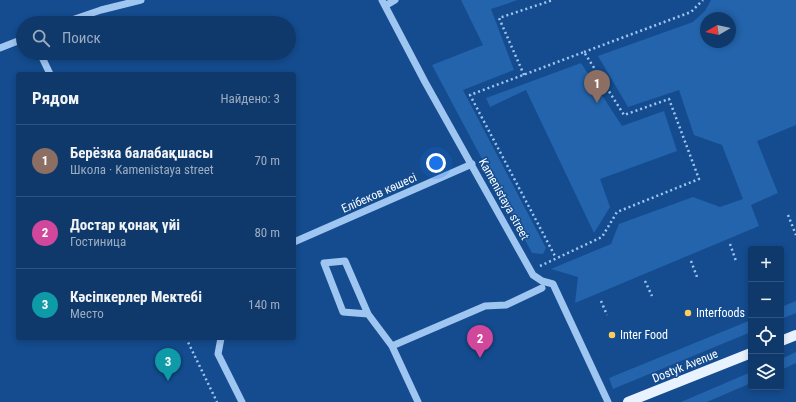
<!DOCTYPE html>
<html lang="ru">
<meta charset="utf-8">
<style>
:root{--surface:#0f396b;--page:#1d4473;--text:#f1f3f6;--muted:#9bacc1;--line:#2f537e;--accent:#e69b98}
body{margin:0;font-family:"Roboto Condensed",sans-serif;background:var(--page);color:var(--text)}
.controls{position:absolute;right:12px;bottom:12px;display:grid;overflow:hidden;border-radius:4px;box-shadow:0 2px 6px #0003}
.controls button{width:36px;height:36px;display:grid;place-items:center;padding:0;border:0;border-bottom:1px solid var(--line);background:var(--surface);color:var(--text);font:20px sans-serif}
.compass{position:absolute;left:700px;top:12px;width:36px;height:36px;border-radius:50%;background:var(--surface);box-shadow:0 2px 6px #0003;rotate:261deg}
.you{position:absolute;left:436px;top:163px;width:14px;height:14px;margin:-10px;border:3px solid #fff;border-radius:50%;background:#1a73e8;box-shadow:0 0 0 6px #1a73e833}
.badge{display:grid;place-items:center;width:26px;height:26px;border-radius:50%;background:var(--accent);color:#fff;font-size:13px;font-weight:700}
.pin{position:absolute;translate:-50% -33px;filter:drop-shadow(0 1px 2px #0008)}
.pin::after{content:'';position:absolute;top:21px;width:14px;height:12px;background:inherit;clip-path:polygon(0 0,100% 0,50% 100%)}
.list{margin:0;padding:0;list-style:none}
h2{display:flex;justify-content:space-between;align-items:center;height:52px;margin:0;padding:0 16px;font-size:17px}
h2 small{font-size:13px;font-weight:400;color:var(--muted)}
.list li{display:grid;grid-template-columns:26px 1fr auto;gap:12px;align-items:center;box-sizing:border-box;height:72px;padding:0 16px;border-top:1px solid var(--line)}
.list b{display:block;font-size:15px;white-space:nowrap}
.list p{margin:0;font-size:13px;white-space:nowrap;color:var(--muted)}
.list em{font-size:13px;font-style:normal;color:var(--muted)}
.icon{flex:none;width:22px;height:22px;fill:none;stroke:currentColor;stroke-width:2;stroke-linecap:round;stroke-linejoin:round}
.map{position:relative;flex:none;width:796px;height:402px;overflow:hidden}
.search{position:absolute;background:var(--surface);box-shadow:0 2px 6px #0003;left:16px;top:16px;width:280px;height:44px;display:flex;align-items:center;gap:10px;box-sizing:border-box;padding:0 14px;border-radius:22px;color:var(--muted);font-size:15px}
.panel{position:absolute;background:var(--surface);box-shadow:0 2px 6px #0003;left:16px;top:72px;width:280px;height:268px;border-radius:4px}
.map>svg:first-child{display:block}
</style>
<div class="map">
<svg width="796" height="402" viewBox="0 0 796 402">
<rect width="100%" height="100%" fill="#144c8f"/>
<!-- green -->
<path fill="#2364ac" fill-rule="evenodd" d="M461,0H518L491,9L514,70L463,90L546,248L543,254L532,253L432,65L483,45Z
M711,0H796V125L757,141L778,193L751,205L759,226L575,303L578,277L551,269L611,244L619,224L693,197L720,207L743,199L722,145L694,135L679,90L628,107L598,56L693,22L705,11ZM706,18H730V42H706Z
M581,63L622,126L664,111L677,151L600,179L610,207L594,233L526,90L490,107L486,98Z
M796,301V313L781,319V307Z
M751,320V332L613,389L609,378Z
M796,352V363L781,370V359Z
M751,372V383L707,402H681Z"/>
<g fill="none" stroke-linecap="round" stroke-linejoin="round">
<!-- path -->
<path stroke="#9fc6f1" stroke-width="2.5" stroke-dasharray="2 3" stroke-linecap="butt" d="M584,52L691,12L703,0
M524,75L499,18L553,0
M788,215L796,235
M730,244L736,261
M691,261L697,277
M540,266L602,237L617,212L699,179L669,99L624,115L584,52L470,95L556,258
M645,281L652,296
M601,301L607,315
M186,338L217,402"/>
<!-- minor -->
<path stroke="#9fc6f1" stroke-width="7" d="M382,0L425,82L533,275L542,281L553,284L608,402
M385,6L395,0
M63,23L101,10L141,0
M0,48L23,39
M40,53L50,74
M294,242L472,164
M368,314L345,261L324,263L343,312L368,314L392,346L418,402
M221,338L218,354L242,402
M392,346L485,306L506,305L542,288"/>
<!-- major -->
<path stroke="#e9f2ff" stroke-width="10" d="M781,341L796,335
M628,402L751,353"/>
</g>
<!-- markers -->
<g fill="#ffcd5f" stroke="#144c8f" stroke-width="1.5">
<circle cx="688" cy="313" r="4"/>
<circle cx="612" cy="335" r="4"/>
</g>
<g text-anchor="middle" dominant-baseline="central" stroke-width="3" stroke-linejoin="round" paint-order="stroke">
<!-- street labels -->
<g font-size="12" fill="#fff" stroke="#144c8f">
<text transform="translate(379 193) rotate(-24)">Елібеков көшесі</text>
<text transform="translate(504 199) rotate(61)">Kamenistaya street</text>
<text transform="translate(685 366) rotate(-22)">Dostyk Avenue</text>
</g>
<!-- poi labels -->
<g font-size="12" fill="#fff" stroke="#144c8f" text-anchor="start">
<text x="696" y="313">Interfoods</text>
<text x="620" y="335">Inter Food</text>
</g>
</g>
</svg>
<div class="controls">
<button>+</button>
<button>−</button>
<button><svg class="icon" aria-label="locate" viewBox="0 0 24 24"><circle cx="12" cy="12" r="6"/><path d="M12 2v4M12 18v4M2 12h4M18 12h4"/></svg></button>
<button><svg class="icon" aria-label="layers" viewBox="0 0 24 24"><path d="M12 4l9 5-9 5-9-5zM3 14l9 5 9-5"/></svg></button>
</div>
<svg class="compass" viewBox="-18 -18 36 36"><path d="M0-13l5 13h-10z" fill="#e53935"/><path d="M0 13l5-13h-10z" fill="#9bacc1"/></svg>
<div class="you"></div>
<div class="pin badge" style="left:597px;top:103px;background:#8d6e63">1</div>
<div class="pin badge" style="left:480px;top:358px;background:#d1479c">2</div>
<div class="pin badge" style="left:168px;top:381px;background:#0f9aa8">3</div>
<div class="search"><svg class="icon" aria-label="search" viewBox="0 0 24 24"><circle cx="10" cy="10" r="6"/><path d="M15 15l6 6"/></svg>Поиск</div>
<section class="panel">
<h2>Рядом<small>Найдено: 3</small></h2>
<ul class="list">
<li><span class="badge" style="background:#8d6e63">1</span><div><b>Берёзка балабақшасы</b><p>Школа · Kamenistaya street</p></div><em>70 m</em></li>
<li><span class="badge" style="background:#d1479c">2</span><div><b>Достар қонақ үйі</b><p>Гостиница</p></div><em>80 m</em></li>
<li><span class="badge" style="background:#0f9aa8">3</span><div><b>Кәсіпкерлер Мектебі</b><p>Место</p></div><em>140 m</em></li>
</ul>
</section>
</div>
